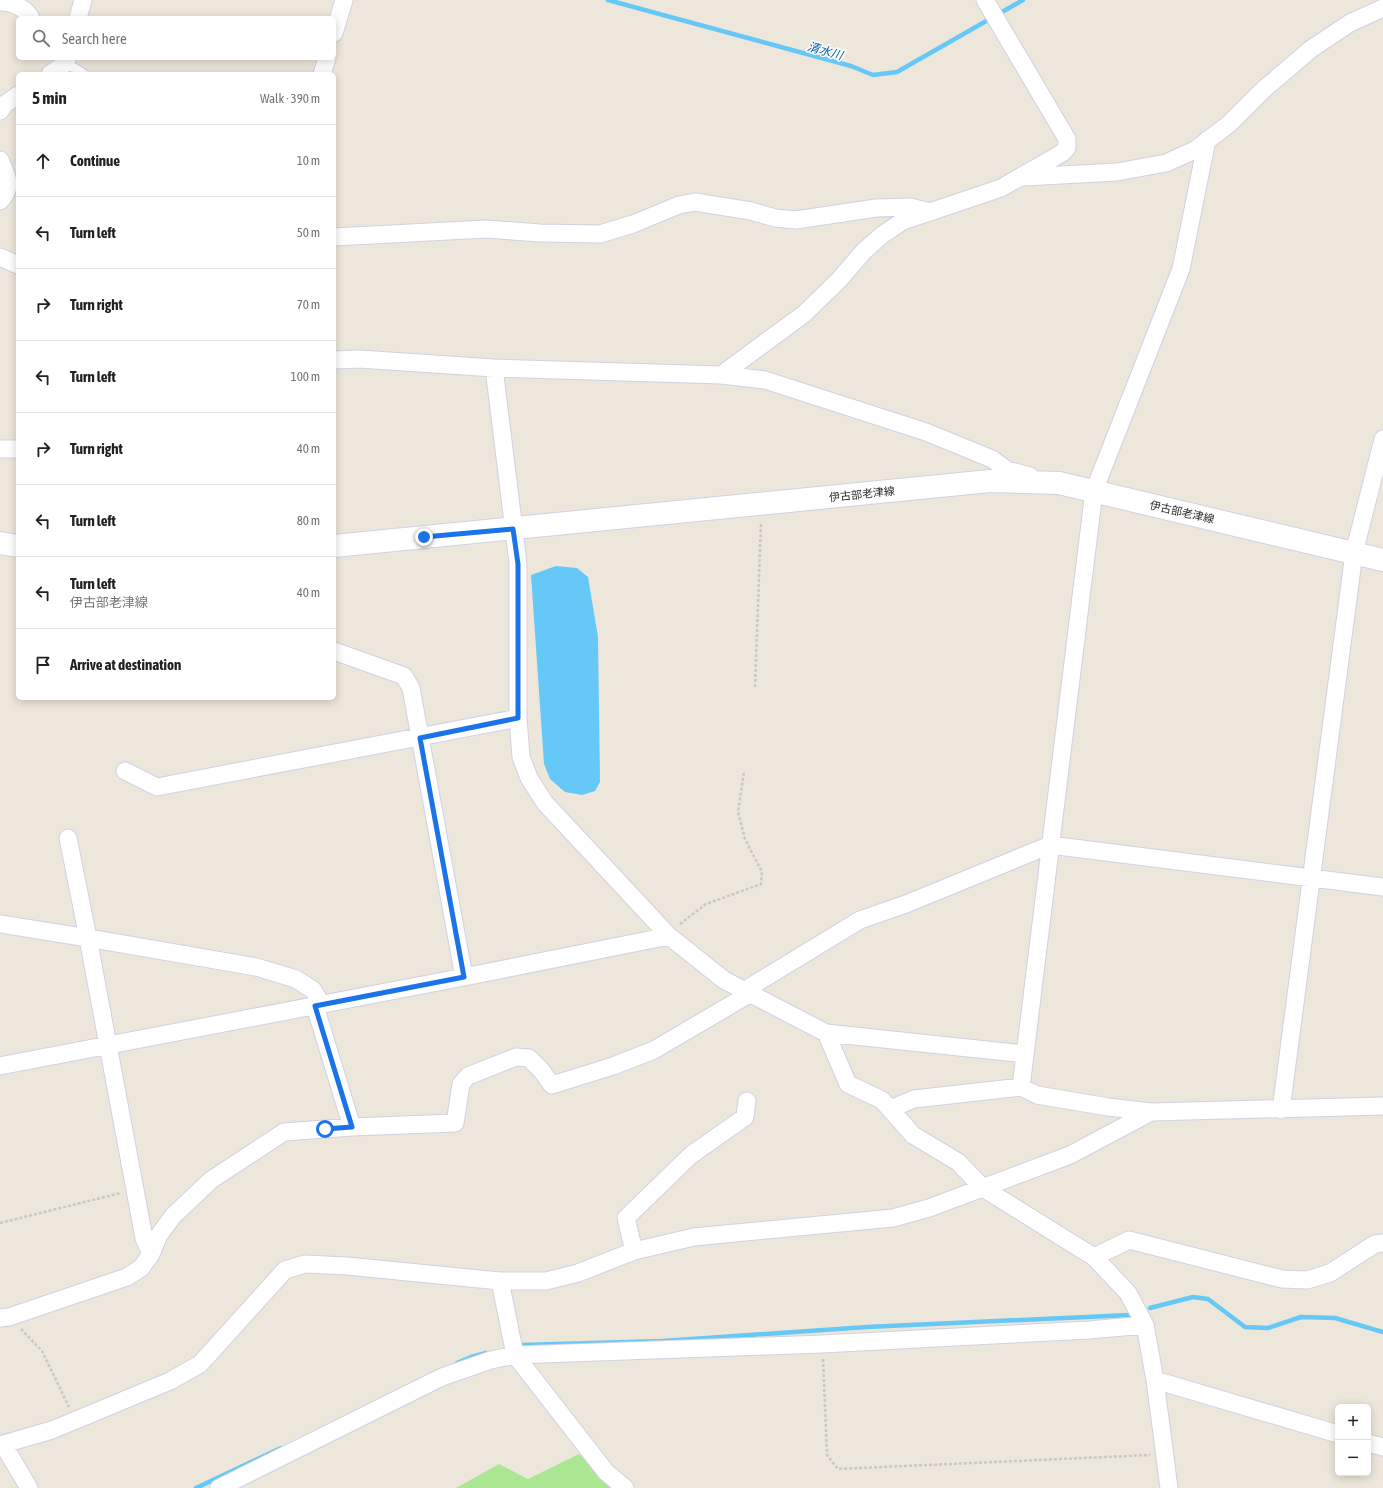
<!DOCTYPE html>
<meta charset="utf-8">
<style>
:root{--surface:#fff;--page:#f6f6f6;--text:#202124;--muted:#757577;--line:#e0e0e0}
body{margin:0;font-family:"Asap Condensed","Noto Sans JP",sans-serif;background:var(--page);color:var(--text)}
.controls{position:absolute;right:12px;bottom:12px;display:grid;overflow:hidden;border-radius:6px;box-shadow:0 2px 10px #0003}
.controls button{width:36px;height:36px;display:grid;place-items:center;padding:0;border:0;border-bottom:1px solid var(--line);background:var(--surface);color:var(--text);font:20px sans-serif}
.stop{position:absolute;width:12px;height:12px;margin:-9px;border:3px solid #1a73e8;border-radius:50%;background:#fff}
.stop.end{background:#1a73e8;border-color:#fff;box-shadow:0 1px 4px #0008}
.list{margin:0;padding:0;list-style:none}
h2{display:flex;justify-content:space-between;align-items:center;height:52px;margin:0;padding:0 16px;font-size:17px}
h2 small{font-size:13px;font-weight:400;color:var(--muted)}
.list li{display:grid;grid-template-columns:26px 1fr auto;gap:12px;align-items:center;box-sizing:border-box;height:72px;padding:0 16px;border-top:1px solid var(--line)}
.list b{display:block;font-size:15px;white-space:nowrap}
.list p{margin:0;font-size:13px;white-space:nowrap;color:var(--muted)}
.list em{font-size:13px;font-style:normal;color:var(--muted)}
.icon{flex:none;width:22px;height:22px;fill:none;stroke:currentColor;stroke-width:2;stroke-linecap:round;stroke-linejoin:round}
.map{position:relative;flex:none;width:1383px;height:1488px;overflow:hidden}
.search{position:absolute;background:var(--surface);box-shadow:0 2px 10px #0003;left:16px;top:16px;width:320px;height:44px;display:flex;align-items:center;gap:10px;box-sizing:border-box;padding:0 14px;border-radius:6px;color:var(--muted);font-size:15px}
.panel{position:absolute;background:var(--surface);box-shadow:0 2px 10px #0003;left:16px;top:72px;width:320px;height:628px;border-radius:6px}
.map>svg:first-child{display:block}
</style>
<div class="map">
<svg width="1383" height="1488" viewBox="0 0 1383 1488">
<rect width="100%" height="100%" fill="#ede6da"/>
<!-- green -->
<path fill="#abe793" d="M579,1454L612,1488H456L499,1464L528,1479Z"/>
<!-- water -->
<path fill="#66c8f6" d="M556,566L577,568L588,577L598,637L600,782L595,791L582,795L565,792L550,779L544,764L531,575Z"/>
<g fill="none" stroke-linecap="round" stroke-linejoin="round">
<!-- stream -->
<path stroke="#66c8f6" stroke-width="4.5" d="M608,0L851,66L873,75L897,72L1023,0
M1150,1308L1193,1297L1208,1299L1245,1327L1268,1328L1301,1317L1335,1318L1383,1332
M522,1345L663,1341L867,1327L1130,1315
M457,1363L471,1357L486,1353
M196,1488L281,1448"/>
<!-- service casing -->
<g stroke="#d0d2e4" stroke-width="11">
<path id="service" d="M66,63L84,74"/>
</g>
<!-- minor casing -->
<g stroke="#d0d2e4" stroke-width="19">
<path id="minor" d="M0,2C12,1 25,8 31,18
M78,18L83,0
M334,33L344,0
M50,74L66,63L67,58
M322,74L327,58
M0,111L5,104L18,95
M1207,140L1181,269L1094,491L1021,1087L1037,1095L1108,1107L1151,1112L1383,1106
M0,160C7,176 14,187 0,201
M1024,177L1117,172L1166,163L1195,150L1229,124L1263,90L1311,49L1350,23L1383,8
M334,237L486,229L540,233L600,234L633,224L679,205L695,202L751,211L775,218L796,220L876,208L910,207L931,212
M0,257L18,265
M334,360L359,359L494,368L721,375L765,380L926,432L992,459L1007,470L1030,476
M494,368L518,563V718L521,757L529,778L545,803L669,936L724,980L826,1033L848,1084L882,1100L913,1135L958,1162L983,1188L1094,1257L1128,1293L1145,1325L1155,1380L1169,1488
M721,375L804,314L839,280L864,251L882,235L903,221L1001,188L1062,153L1067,148V139L985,0
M0,449H18
M334,651L404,676L411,688L464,977
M125,771L157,787L518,718
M68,838L88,938L144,1238L151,1254
M0,924L88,938L256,967L296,979L313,990L322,1005
M745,990L860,920L906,904L1050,845L1383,887
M315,1006L352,1127
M826,1033L1025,1054
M0,1066L464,977L669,936
M890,1109L914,1099L1021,1087
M1281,1110L1354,553L1383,439
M634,1251L626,1218L691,1155L745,1117L747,1101
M1094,1257L1129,1240L1282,1279L1307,1280L1330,1273L1375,1244L1383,1243
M500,1281L515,1355L606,1472L625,1488
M0,1318L9,1317L127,1277L141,1268L151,1254L159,1235L173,1216L211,1180L284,1132L352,1127L455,1123L461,1084L468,1076L516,1057L529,1058L541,1070L552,1085L613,1066L654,1050L751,993
M1155,1380L1338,1434
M1368,1443L1383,1447
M3,1444L29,1488
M0,1445L52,1430L170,1381L200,1364L285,1270L305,1264L347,1266L500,1281H546L578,1273L634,1251L694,1237L893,1218L929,1208L1070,1155L1151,1112
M219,1488L442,1377L491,1360L515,1355L822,1344L1089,1330L1145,1325"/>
</g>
<!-- secondary casing -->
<g stroke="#d0d2e4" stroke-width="24">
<path id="secondary" d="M0,543L18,546
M334,546L990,481L1059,483L1383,560"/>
</g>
<!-- path -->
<path stroke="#c8c8c8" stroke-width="2.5" stroke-dasharray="3 2" stroke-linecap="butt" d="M755,687L761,522
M680,924L706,904L761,884L762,872L745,839L738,812L744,772
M0,1223L121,1193
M21,1329L42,1351L69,1407
M823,1359L827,1455L838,1469L1150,1455"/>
<!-- service -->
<use href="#service" stroke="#fff" stroke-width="9"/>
<!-- minor -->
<use href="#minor" stroke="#fff" stroke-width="17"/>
<!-- secondary -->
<use href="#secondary" stroke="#fff" stroke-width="22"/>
</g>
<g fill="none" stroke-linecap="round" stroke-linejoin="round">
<!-- route -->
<path stroke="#1a73e8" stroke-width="5" d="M325,1129L352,1127L315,1006L464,977L420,738L518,718V564L513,529L424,537"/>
</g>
<g text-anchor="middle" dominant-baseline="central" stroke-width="3" stroke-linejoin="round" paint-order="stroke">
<!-- street labels -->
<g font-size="11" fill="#2a2a2a" stroke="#fff">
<text transform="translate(862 494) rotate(-6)">伊古部老津線</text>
<text transform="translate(1182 512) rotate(13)">伊古部老津線</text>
</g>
<!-- water labels -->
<g font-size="12" font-style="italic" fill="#0563a3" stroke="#fff">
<text transform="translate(825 51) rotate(16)">清水川</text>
</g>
</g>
</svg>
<div class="controls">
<button>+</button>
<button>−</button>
</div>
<div class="stop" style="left:325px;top:1129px"></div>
<div class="stop end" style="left:424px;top:537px"></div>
<div class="search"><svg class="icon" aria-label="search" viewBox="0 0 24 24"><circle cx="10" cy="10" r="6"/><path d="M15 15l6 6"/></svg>Search here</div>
<section class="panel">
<h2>5 min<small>Walk · 390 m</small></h2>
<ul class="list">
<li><svg class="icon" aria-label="ahead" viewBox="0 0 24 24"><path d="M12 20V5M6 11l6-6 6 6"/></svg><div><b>Continue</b></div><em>10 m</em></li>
<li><svg class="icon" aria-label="left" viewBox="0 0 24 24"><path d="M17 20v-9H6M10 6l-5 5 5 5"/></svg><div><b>Turn left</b></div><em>50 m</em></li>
<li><svg class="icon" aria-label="right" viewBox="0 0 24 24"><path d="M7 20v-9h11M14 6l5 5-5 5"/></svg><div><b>Turn right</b></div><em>70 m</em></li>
<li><svg class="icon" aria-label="left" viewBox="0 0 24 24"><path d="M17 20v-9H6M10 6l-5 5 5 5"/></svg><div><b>Turn left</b></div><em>100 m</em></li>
<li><svg class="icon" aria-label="right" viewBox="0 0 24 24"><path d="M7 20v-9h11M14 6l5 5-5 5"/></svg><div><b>Turn right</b></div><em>40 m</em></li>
<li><svg class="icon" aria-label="left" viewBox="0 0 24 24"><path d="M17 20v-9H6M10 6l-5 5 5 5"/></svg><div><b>Turn left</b></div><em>80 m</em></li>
<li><svg class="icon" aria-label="left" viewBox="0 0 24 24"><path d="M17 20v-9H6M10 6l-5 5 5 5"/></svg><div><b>Turn left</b><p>伊古部老津線</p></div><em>40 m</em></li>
<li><svg class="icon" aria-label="arrive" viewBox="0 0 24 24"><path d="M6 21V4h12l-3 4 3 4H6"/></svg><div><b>Arrive at destination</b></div></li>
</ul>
</section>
</div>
